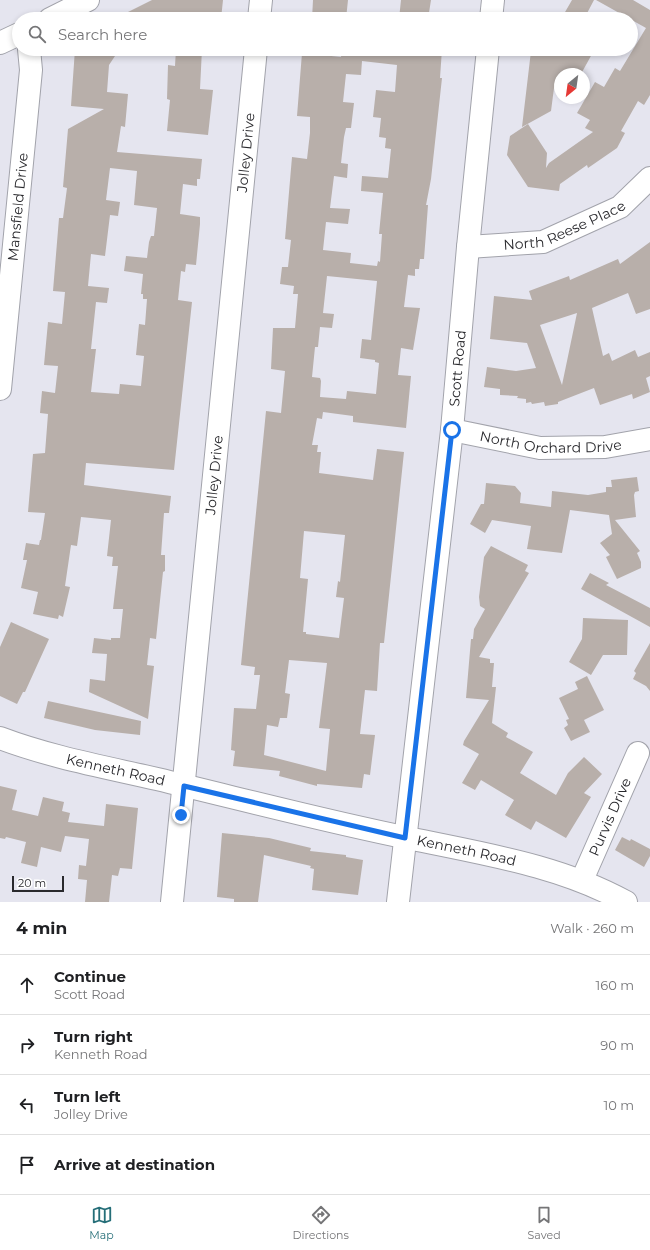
<!DOCTYPE html>
<meta charset="utf-8">
<style>
:root{--surface:#fff;--page:#f2f2f2;--text:#202124;--muted:#757577;--line:#e0e0e0;--accent:#256e78}
body{margin:0;font-family:Montserrat,sans-serif;background:var(--page);color:var(--text)}
.compass{position:absolute;left:554px;top:68px;width:36px;height:36px;border-radius:50%;background:var(--surface);box-shadow:0 2px 6px #0003;rotate:209deg}
.scale{position:absolute;left:12px;bottom:10px;width:52px;box-sizing:border-box;padding-left:4px;border:2px solid #29292d;border-top:0;font-size:11px;line-height:14px;white-space:nowrap;color:#29292d;-webkit-text-stroke:3px #fff;paint-order:stroke}
.stop{position:absolute;width:12px;height:12px;margin:-9px;border:3px solid #1a73e8;border-radius:50%;background:#fff}
.stop.end{background:#1a73e8;border-color:#fff;box-shadow:0 1px 4px #0008}
.list{margin:0;padding:0;list-style:none}
h2{display:flex;justify-content:space-between;align-items:center;height:52px;margin:0;padding:0 16px;font-size:17px}
h2 small{font-size:13px;font-weight:400;color:var(--muted)}
.list li{display:grid;grid-template-columns:26px 1fr auto;gap:12px;align-items:center;box-sizing:border-box;height:60px;padding:0 16px;border-top:1px solid var(--line)}
.list b{display:block;font-size:15px;white-space:nowrap}
.list p{margin:0;font-size:13px;white-space:nowrap;color:var(--muted)}
.list em{font-size:13px;font-style:normal;color:var(--muted)}
.icon{flex:none;width:22px;height:22px;fill:none;stroke:currentColor;stroke-width:2;stroke-linecap:round;stroke-linejoin:round}
.map{position:relative;flex:none;width:650px;height:902px;overflow:hidden}
.search{position:absolute;background:var(--surface);box-shadow:0 2px 6px #0003;left:12px;right:12px;top:12px;height:44px;display:flex;align-items:center;gap:10px;box-sizing:border-box;padding:0 14px;border-radius:22px;color:var(--muted);font-size:15px}
.sheet{height:292px;background:var(--surface)}
nav{display:flex;justify-content:space-around;align-items:center;box-sizing:border-box;height:56px;border-top:1px solid var(--line);background:var(--surface);font-size:11px;color:var(--muted)}
nav a{display:grid;justify-items:center;gap:2px}
nav .on{color:var(--accent)}
.map>svg:first-child{display:block}
</style>
<div class="map">
<svg width="650" height="902" viewBox="0 0 650 902">
<rect width="100%" height="100%" fill="#e5e5ef"/>
<!-- building -->
<path fill="#b8afaa" fill-rule="evenodd" d="M152,0H223L221,19L166,14L155,19H114Z
M313,0H348L346,19H312Z
M401,0H431L428,19H399Z
M572,0H594L584,19H561Z
M596,0H633L650,10V95L644,105L638,101L621,131L625,133L617,148L588,168L587,165L560,184L559,191L528,187L507,155L510,136L528,124L547,153L546,168L549,163L593,132L585,128L590,120L577,113L595,82L604,87L615,68L620,71L646,28Z
M75,49H107L115,56L109,65L107,92L128,94L125,127L121,126L117,152L202,159L200,179H197V186L183,184L180,214L200,217V224L196,265L186,264L185,272L181,271L178,300L192,302L174,470L86,463L84,485L171,496L169,513H164L161,555H165V571L163,572L156,639L150,638L147,665L154,666L148,719L89,692L90,679L105,681L107,654L92,653L94,638L111,640V638H120L123,609H113L118,566H112L113,557L107,556L111,520L81,517L77,546L71,545L65,586L70,587L63,617L59,615L58,619L33,614L38,592L21,588L27,560H23L26,543L39,545L40,540H41L45,513L28,512L33,454L45,453L48,414L40,413L42,391L55,393L58,366L44,365L48,322L62,324L65,292L53,291L59,218H63L67,188L63,187L68,129L104,109L71,106ZM110,168L137,171L134,205L157,208L154,236H151L149,242L147,258L126,256L124,271L143,274L141,294H143V299H147L145,325L139,324L136,355L144,356L141,386L120,384L119,394L91,392L96,349H91L96,302L107,303L109,288L88,286L91,254L105,256L110,215L118,216L120,202L106,200Z
M176,49H202L200,89L213,90L208,135L167,131L170,100L167,99L168,65L175,66Z
M342,49H392L414,52V49H442L440,78H442L431,179L426,205H428L424,259H420L419,269H415V276L408,275L404,307L420,308L413,350L401,348L398,375L411,376L406,428L353,422V416L323,412L322,419L317,418L312,445H318L317,452H321L319,473L373,480L377,449L404,452L384,643H380L377,691L365,690L360,734L375,735L370,775L364,774L362,788L317,784V786L279,776L280,771L233,766L235,751L231,750L234,708L256,709L260,675H254L255,667L241,665L266,411L281,413L285,371L271,369L273,328H295L298,294H293L294,286L280,284L282,267H288L291,240L285,239L292,157L307,159L310,133V117L297,116L302,53L341,57ZM362,61L397,65L395,92L376,90L373,117L381,118L379,137L386,138L385,148L391,149L388,178L362,176L361,191L383,193L379,234H382L380,262L378,261L377,266L350,263L351,253L323,250L326,222L348,224L350,209L330,208L334,176L347,178L348,164L341,163L344,137L346,128H351L354,103L343,102L346,74L361,75ZM327,276L377,281L371,340L362,339L360,358L375,360V362L379,363L376,394L347,391L346,399L320,397L321,381L320,378L312,377L315,347H318L320,327L332,328L334,314L323,313ZM304,531L345,535L340,582L338,581L336,597L344,598L339,638L306,634V632H303L308,579L300,578ZM289,660L327,663L319,728L330,729L326,771L264,755L267,725L278,727L280,718H287L290,694L285,693Z
M575,49H582L592,54L581,74H560V88H554L551,111L522,127L531,51L571,55Z
M650,242V309L636,314L628,293L592,308L603,356L609,353L612,361L635,350L638,357L650,352V376L646,378L650,392L633,399L632,394L600,405L594,388L558,402V404L545,406L544,402L532,404L531,402L526,403V399L517,398L518,396L500,395V389L484,387L487,367L516,371L536,368L527,343L490,339L494,296L532,300L529,291L569,276L570,280L618,259L620,264ZM577,313L562,385L540,325Z
M637,477L639,491L635,492L634,495L636,517L615,520L640,551L637,553L641,562V568L617,579L606,557L610,555L600,543L612,534L609,515L570,510L562,553L527,549L531,526L492,520L485,533L470,524L481,504H484L486,483L515,486L521,493L520,503L551,507L552,491L588,495L606,492V487H612L611,480Z
M491,546L528,565L525,571L529,573L479,657L490,659V663H494L492,687H496L492,723L508,733L506,737L533,752L520,773L556,795L568,773L584,757L602,774L584,793L591,797L566,838L536,821L531,830L505,815L514,800L481,780L475,790L462,783L479,754L463,745L464,741L489,700L466,698L471,639H473L474,629L485,609L480,606L479,597L484,557Z
M590,573L609,583L606,585L650,608V627L581,589Z
M583,618L628,620L627,655H603L591,675L569,662L582,639Z
M11,622L49,639L25,692H23L17,704L0,696V647Z
M650,643V691L646,686L633,679L636,673L634,671Z
M587,676L604,710L584,720L590,732L571,741L564,728L568,725L566,720L569,719L559,698L578,689L575,682Z
M48,701L141,721L140,735L95,730L44,718Z
M0,786L17,790L12,810L38,816L43,797L64,802L62,811L70,813L68,822L104,826L106,804L138,808L132,869L120,868L118,876L112,875L109,902H85L87,880L78,879L79,865L86,866L89,839L65,836L61,852L41,847L37,867L21,863L26,842L6,837L5,839L0,838Z
M222,833L269,838L311,848L310,851L346,855V857L363,860L358,895L312,890L314,869L310,868L311,866L264,855L258,902H234V899L217,897Z
M622,837L630,841L631,839L650,849V856L644,867L615,850Z"/>
<g fill="none" stroke-linecap="round" stroke-linejoin="round">
<!-- minor casing -->
<g stroke="#a2a3ab" stroke-width="24">
<g id="minor">
<path d="M50,19L88,0"/>
<path d="M259,19L261,0"/>
<path d="M491,19L493,0"/>
<path d="M0,43L19,34"/>
<path id="s1" d="M468,247L543,242L620,207L650,178"/>
<path id="s2" d="M0,389L31,70L29,49"/>
<path id="s3" d="M452,430L540,448L605,447L650,439"/>
<path id="s4" d="M0,738C50,757 105,767 157,779C241,799 324,821 408,838C483,854 559,865 626,902"/>
<path id="s5" d="M582,880L638,753"/>
<path id="s6" d="M172,902L256,49"/>
<path id="s7" d="M398,902L452,430L468,247L488,49"/>
</g>
</g>
<!-- minor -->
<use href="#minor" stroke="#fff" stroke-width="22"/>
</g>
<g fill="none" stroke-linecap="round" stroke-linejoin="round">
<!-- route -->
<path stroke="#1a73e8" stroke-width="5" d="M181,815L184,786L405,838L452,430"/>
</g>
<g text-anchor="middle" dominant-baseline="central" stroke-width="3.5" stroke-linejoin="round" paint-order="stroke">
<!-- street labels -->
<g font-size="14" fill="#29292d" stroke="#fff">
<text stroke="none"><textPath href="#s6" startOffset="753">Jolley Drive</textPath></text>
<text stroke="none"><textPath href="#s2" startOffset="183">Mansfield Drive</textPath></text>
<text stroke="none"><textPath href="#s1" startOffset="100">North Reese Place</textPath></text>
<text stroke="none"><textPath href="#s7" startOffset="537">Scott Road</textPath></text>
<text stroke="none"><textPath href="#s3" startOffset="100">North Orchard Drive</textPath></text>
<text stroke="none"><textPath href="#s6" startOffset="429">Jolley Drive</textPath></text>
<text stroke="none"><textPath href="#s4" startOffset="120">Kenneth Road</textPath></text>
<text stroke="none"><textPath href="#s5" startOffset="69">Purvis Drive</textPath></text>
<text stroke="none"><textPath href="#s4" startOffset="480">Kenneth Road</textPath></text>
</g>
</g>
</svg>
<svg class="compass" viewBox="-18 -18 36 36"><path d="M0-13l5 13h-10z" fill="#e53935"/><path d="M0 13l5-13h-10z" fill="#757577"/></svg>
<div class="scale">20 m</div>
<div class="stop" style="left:452px;top:430px"></div>
<div class="stop end" style="left:181px;top:815px"></div>
<div class="search"><svg class="icon" aria-label="search" viewBox="0 0 24 24"><circle cx="10" cy="10" r="6"/><path d="M15 15l6 6"/></svg>Search here</div>
</div>
<section class="sheet">
<h2>4 min<small>Walk · 260 m</small></h2>
<ul class="list">
<li><svg class="icon" aria-label="ahead" viewBox="0 0 24 24"><path d="M12 20V5M6 11l6-6 6 6"/></svg><div><b>Continue</b><p>Scott Road</p></div><em>160 m</em></li>
<li><svg class="icon" aria-label="right" viewBox="0 0 24 24"><path d="M7 20v-9h11M14 6l5 5-5 5"/></svg><div><b>Turn right</b><p>Kenneth Road</p></div><em>90 m</em></li>
<li><svg class="icon" aria-label="left" viewBox="0 0 24 24"><path d="M17 20v-9H6M10 6l-5 5 5 5"/></svg><div><b>Turn left</b><p>Jolley Drive</p></div><em>10 m</em></li>
<li><svg class="icon" aria-label="arrive" viewBox="0 0 24 24"><path d="M6 21V4h12l-3 4 3 4H6"/></svg><div><b>Arrive at destination</b></div></li>
</ul>
</section>
<nav>
<a class="on"><svg class="icon" aria-label="map" viewBox="0 0 24 24"><path d="M3 6l6-2 6 2 6-2v14l-6 2-6-2-6 2zM9 4v14M15 6v14"/></svg>Map</a>
<a><svg class="icon" aria-label="directions" viewBox="0 0 24 24"><path d="M12 3l9 9-9 9-9-9zM9 14v-3h6M13 9l2 2-2 2"/></svg>Directions</a>
<a><svg class="icon" aria-label="saved" viewBox="0 0 24 24"><path d="M7 4h10v16l-5-4-5 4z"/></svg>Saved</a>
</nav>
